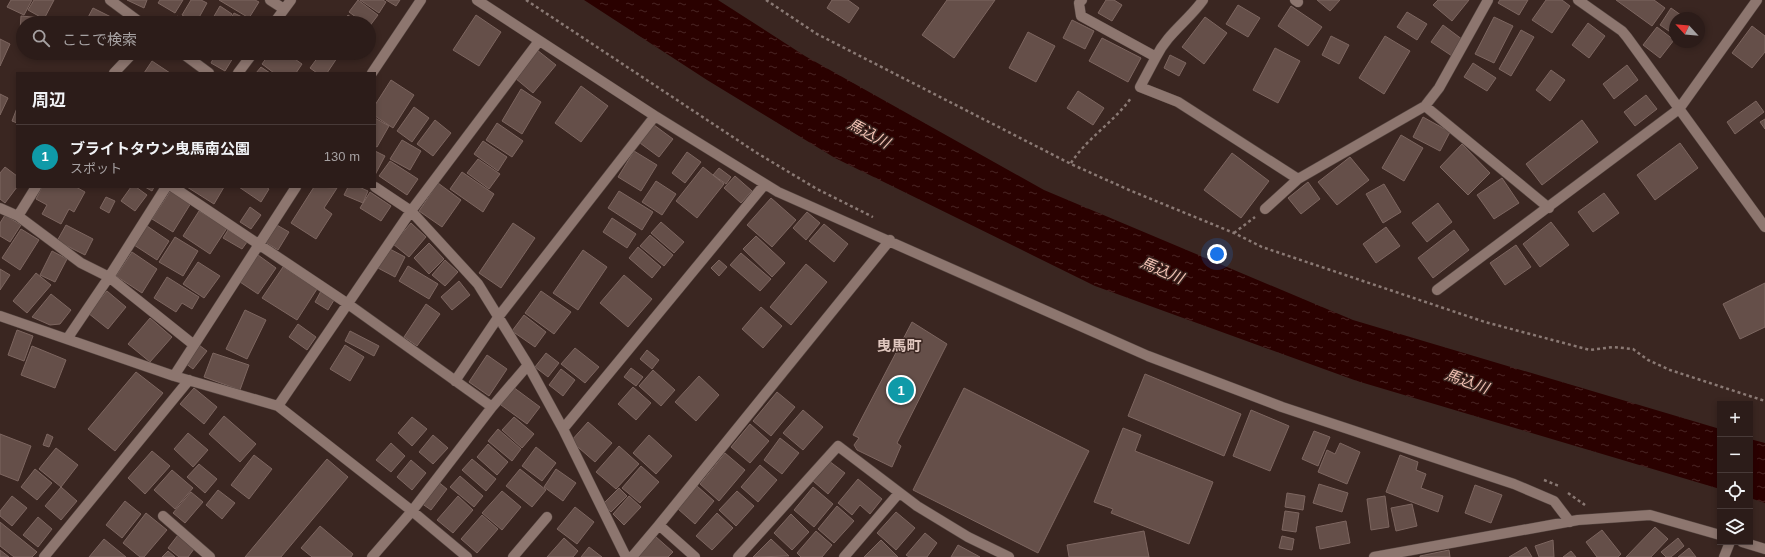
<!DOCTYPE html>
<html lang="ja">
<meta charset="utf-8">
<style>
:root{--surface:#2c1c19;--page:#342522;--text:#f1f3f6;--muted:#a6a1a2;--line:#483a38;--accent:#8bbbb9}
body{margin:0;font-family:Helvetica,"Noto Sans JP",sans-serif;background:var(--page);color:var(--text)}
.controls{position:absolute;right:12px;bottom:12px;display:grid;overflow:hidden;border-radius:0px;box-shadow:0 2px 6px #0003}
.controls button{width:36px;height:36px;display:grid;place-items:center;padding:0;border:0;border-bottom:1px solid var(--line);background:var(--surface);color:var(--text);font:20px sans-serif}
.compass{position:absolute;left:1669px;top:12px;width:36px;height:36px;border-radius:50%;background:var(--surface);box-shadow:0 2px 6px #0003;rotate:296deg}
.you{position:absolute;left:1217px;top:254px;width:14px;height:14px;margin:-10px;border:3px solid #fff;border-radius:50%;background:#1a73e8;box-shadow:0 0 0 6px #1a73e833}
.badge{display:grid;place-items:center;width:26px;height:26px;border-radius:50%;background:var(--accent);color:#fff;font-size:13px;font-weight:700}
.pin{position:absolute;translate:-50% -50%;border:2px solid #fff;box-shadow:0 1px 4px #0006}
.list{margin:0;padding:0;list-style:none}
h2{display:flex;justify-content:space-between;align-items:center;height:52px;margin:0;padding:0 16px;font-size:17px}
h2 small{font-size:13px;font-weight:400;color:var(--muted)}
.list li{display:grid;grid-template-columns:26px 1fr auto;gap:12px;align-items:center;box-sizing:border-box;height:64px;padding:0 16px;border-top:1px solid var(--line)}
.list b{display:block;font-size:15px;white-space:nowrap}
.list p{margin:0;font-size:13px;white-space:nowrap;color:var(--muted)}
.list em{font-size:13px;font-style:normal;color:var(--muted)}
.icon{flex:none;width:22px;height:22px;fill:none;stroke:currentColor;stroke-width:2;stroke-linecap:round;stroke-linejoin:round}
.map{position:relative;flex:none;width:1765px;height:557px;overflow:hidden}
.search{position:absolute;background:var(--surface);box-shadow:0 2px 6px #0003;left:16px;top:16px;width:360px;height:44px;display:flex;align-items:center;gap:10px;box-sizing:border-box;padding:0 14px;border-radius:22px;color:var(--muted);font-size:15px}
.panel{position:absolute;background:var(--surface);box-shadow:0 2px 6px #0003;left:16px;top:72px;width:360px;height:116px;border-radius:0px}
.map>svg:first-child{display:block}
</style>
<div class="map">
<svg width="1765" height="557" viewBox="0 0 1765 557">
<defs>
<pattern id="water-ripples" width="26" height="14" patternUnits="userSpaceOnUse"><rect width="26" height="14" fill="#2a0100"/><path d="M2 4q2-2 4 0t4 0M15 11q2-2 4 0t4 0" fill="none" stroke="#492524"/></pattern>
</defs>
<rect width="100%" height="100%" fill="#3a2621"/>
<!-- water -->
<path fill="url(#water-ripples)" d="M584,0H718L805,56L1044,190L1353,320L1720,429V489L1357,381L1095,286L835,158L707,80Z
M1750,439L1765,443V503L1750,498Z"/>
<!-- building -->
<path fill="#654f49" stroke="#7d6660" d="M11,0H32L24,15L7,7Z
M34,0H54L44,19L28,10Z
M127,0H147L144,8Z
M160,0H183L175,13L158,3Z
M191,0H201L207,3L196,23L182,15Z
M219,0H255L259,2L249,18Z
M358,0L378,15L369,27V23H364L349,12Z
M360,0H383L386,2L379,13Z
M386,0H400L396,6Z
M832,0H848L859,8L849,23L827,8Z
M947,0H995L954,58L922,35Z
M1106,0H1114L1122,5L1112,21L1098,13Z
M1317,0H1340L1330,11Z
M1438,0H1469L1452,21L1433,5Z
M1500,0H1528L1519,15L1498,3Z
M1546,0H1562L1570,6L1552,33L1532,20Z
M1616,0H1654L1665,8L1652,26Z
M1238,5L1260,18L1248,37L1226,24Z
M220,6L232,14L226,23H210Z
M1291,6L1322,27L1308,46L1278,26Z
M93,8L115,19L113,23H85Z
M1671,8L1685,18H1675V35L1660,25Z
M1407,12L1427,24L1417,40L1397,27Z
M234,13L248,20L246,23H228Z
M348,15L359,23H343Z
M476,15L501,32L479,66L453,50Z
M21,16L42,18V23H23V31H20Z
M177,16L188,23H172Z
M1205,17L1227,33L1204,64L1182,47Z
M1494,17L1513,26L1494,63L1475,54Z
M1072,20L1094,31L1085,49L1063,38Z
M1588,23L1605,36L1589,58L1572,45Z
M1443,25L1463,40L1452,56L1431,42Z
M1752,26L1765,36V52L1752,68L1732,53Z
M1657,27L1674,40L1660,58L1643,45Z
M1521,30L1534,37L1511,76L1499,69Z
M1028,32L1055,46L1036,82L1009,68Z
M1331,36L1349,45L1339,64L1322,55Z
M1385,36L1410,51L1384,94L1359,78Z
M1102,38L1141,58L1128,82L1089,61Z
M0,39L10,44L0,66Z
M1275,48L1300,61L1278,103L1253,90Z
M537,50L556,65L533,93L515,78Z
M90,53H99L97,57Z
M202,53H210L207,57Z
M216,53H236L225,71L211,63Z
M270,53H286L302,64L296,73H274L262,64Z
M321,53H336L339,55L327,73H317L310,68Z
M345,53H357L353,59Z
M1170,55L1186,63L1179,76L1164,68Z
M152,61L170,73H144Z
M1473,63L1496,78L1487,91L1464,77Z
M1627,65L1638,80L1614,99L1603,84Z
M261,67L270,73H256Z
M1551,70L1565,80L1550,101L1536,90Z
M391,80L414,95L393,128L375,116V105Z
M581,86L608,106L581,142L555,123Z
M521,89L541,102L522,134L502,121Z
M1078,91L1104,108L1093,125L1067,108Z
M0,94L8,98L0,115Z
M1646,95L1657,109L1635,126L1624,112Z
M1756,101L1764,112L1735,134L1727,122Z
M414,107L429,118L412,142L397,131Z
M17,108V123L12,121Z
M1423,117L1450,132L1440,151L1413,137Z
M375,118L389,126L377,147L375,146Z
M1765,119V129L1760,122Z
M435,120L451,133L433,156L417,144Z
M1582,120L1598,142L1542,185L1526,164Z
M497,123L523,141L512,157L486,140Z
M654,125L673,139L659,157L640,143Z
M1401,135L1423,148L1404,181L1382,168Z
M402,140L421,151L410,170L390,159Z
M483,141L507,157L498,171L474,154Z
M1680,143L1698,168L1655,200L1637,175Z
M1462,144L1490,173L1468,195L1440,167Z
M375,151L385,156L375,175Z
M634,151L657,165L641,191L618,177Z
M687,152L701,162L685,183L672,173Z
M1232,153L1269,181L1241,218L1204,190Z
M1350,157L1369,180L1337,205L1318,182Z
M478,159L500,174L489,189L467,173Z
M390,161L418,179L407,195L379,176Z
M5,167L17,176V187L5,203L0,199V173Z
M703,167L724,184L697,218L676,201Z
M719,168L731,177L726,184L713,175Z
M462,172L494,194L483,212L450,189Z
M735,176L752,191L741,203L724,188Z
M1502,178L1519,203L1494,219L1477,195Z
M656,181L676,194L662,215L642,202Z
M1308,182L1320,199L1301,214L1288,198Z
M438,183L461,200L442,227L419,211Z
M1384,184L1401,212L1383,223L1366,194Z
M42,187H76L85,192L74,212L69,209L61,224L42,214L47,205L36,199Z
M131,187H136L147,195L135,211L121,201Z
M145,187H154L152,191Z
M187,187H224L214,204Z
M239,187H266L269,189L261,202Z
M314,187L337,188L324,208L332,214L316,239L291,223Z
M348,187H359L368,191L363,203L344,195Z
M171,190L191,203L173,232L152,219Z
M619,191L653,212L642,230L608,208Z
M370,192L391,206L381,221L360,208Z
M1604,193L1619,213L1593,232L1578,212Z
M106,197L115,201L109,213L100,208Z
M771,198L796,220L772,247L747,225Z
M1438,203L1452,222L1427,242L1412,223Z
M250,207L261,215L251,229L240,222Z
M199,211L227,228L210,254L183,236Z
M807,212L820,223L806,240L793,228Z
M5,215L21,225L10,242L0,236V223Z
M612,218L636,234L627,248L603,232Z
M661,222L684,242L674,253L651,233Z
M1551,222L1569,245L1540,267L1523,244Z
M411,223L426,237L409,257L393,244Z
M513,223L535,238L501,288L479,273Z
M275,224L289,232L278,250L265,242Z
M824,224L848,244L834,262L809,241Z
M66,225L93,239L85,255L57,241Z
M147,226L169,241L157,260L134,245Z
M1386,227L1400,246L1376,263L1363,244Z
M21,229L39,240L20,270L2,258Z
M228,230L247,242L242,249L223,238Z
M1454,230L1469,250L1433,278L1418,258Z
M650,235L673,255L664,266L640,246Z
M756,236L785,263L772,277L743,249Z
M175,237L198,251L183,276L159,262Z
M429,243L444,259L429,274L414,258Z
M1516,245L1531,267L1505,285L1490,263Z
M638,247L661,267L652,278L629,258Z
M388,248L405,257L395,277L378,268Z
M583,250L607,267L578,310L553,293Z
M52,251L67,259L55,282L40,275Z
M132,252L157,269L142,293L116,276Z
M741,253L771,279L760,291L730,265Z
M258,255L276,268L258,294L240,282Z
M445,260L458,272L445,286L432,275Z
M719,260L727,267L719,276L711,268Z
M198,262L220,276L204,298L183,284Z
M806,264L827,282L791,325L770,307Z
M408,266L438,284L429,299L399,281Z
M283,267L317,289L297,320L262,298Z
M0,269L10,275L0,290Z
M36,273L51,285L27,313L13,301Z
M624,275L652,299L628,327L600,303Z
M167,277L199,297L192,309L182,303L176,312L154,298Z
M459,281L470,295L452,310L441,297Z
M1765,283V327L1740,339L1723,304Z
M107,291L126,307L108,329L88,313Z
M321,291L334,300L328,310L315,302Z
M541,291L571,312L554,334L525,313Z
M51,294L71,310L60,324L50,325L32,317Z
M426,304L440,314L417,346L404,337Z
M761,307L782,326L763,348L742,329Z
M245,310L266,320L247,359L226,349Z
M524,315L546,332L535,347L512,331Z
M150,318L172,337L150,362L128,344Z
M912,322L947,344L897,443L901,446L892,467L857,450L854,445L859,438L853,435Z
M298,324L316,337L307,350L289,337Z
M17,330L33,336L24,361L8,355Z
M350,331L379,346L374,356L345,341Z
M199,345L207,351L193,369L185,363Z
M345,345L364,357L350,381L330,369Z
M32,346L66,360L55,388L21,375Z
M575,348L599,367L585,383L561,364Z
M647,350L659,360L652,369L640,359Z
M213,353L249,365L240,390L204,377Z
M546,353L559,363L548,377L535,367Z
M487,355L507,369L489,396L469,382Z
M631,368L643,377L636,386L624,377Z
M561,369L575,380L563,396L549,385Z
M653,370L675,390L661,406L639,386Z
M136,372L163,393L115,451L88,429Z
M1145,374L1241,414L1224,456L1128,416Z
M699,376L719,395L696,421L675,402Z
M513,387L540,407L527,424L501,405Z
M633,387L651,403L636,420L618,404Z
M194,388L217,407L204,424L180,404Z
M964,388L1089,451L1038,553L913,490Z
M777,392L795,407L771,436L753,421Z
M803,410L823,427L803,450L783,433Z
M1251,410L1289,426L1270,471L1233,456Z
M224,416L256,444L240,462L209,434Z
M412,417L427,429L412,446L398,433Z
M514,417L534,434L522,448L502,430Z
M588,422L612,443L595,462L571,441Z
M750,424L769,441L750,463L731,447Z
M1123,428L1141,435L1135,451L1213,482L1189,544L1111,513L1113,509L1094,502Z
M498,429L521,449L512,461L488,441Z
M1314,431L1330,437L1318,466L1302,459Z
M188,433L208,450L193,467L174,449Z
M0,434L31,446L18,481L0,474Z
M47,434L53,437L49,447L43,445Z
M433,435L448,448L433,464L419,452Z
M649,435L672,456L656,474L633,453Z
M780,438L799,453L782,474L764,460Z
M391,443L405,456L391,472L376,460Z
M1340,443L1360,452L1347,484L1318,472L1327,450L1335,454Z
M488,444L508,462L497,475L477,457Z
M619,446L639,464L616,489L596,472Z
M536,447L556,463L542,481L522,466Z
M56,448L78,465L61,487L39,469Z
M152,451L170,466L145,494L128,478Z
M725,453L745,470L719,501L700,484Z
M254,455L272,469L249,499L231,485Z
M1400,455L1418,462L1416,470L1426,474L1421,488L1443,496L1438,512L1386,492Z
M327,459L348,477L281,557H245Z
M472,459L496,479L486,491L462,470Z
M411,460L426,473L412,490L397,477Z
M829,461L845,473L828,494L813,481Z
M199,464L217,479L205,493L187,477Z
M760,465L777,480L758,502L741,487Z
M641,466L659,482L640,503L622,488Z
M35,469L52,483L37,500L21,487Z
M520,469L546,490L532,507L506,486Z
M556,469L576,483L563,501L544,487Z
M172,470L193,488L175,509L154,490Z
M460,476L483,496L474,507L450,487Z
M858,479L882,499L870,514L860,505L852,515L838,503Z
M437,481L447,489L431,510L421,503Z
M1319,484L1348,493L1342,512L1313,503Z
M1475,485L1502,495L1491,523L1465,513Z
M697,486L714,501L695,524L678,509Z
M61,487L77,501L61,520L45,506Z
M813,487L833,504L814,527L794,510Z
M619,488L627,496L611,512L603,504Z
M218,490L235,503L222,519L206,505Z
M502,491L521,507L502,530L482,513Z
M737,491L754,506L736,526L719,510Z
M191,492L203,502L185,523L173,513Z
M1287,493L1305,496L1303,510L1285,507Z
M12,496L27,508L12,526L0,516V511Z
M458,496L473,510L453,533L437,520Z
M629,496L641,507L624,525L613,514Z
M1385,496L1389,527L1371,530L1367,499Z
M125,501L141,514L122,538L106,525Z
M1412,504L1417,526L1396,531L1391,508Z
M837,506L854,521L834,543L818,529Z
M575,507L594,522L577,544L557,529Z
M1285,511L1299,513L1296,532L1282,530Z
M896,512L915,528L896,550L877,533Z
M146,513L167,530L144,557H140L123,543Z
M717,513L733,528L712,550L696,536Z
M791,514L809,532L792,550L774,533Z
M482,515L498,529L477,553L461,539Z
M38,517L52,529L38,547L23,535Z
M1346,521L1350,543L1320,549L1316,527Z
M0,522L37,552L32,557H14L0,546Z
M320,526L353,554L351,557H312L301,548Z
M1655,527L1668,539L1651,557H1626Z
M1602,530L1621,554L1618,557H1597L1586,542Z
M816,531L832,545L822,557H801L797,553Z
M1144,531L1149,557H1069L1067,545Z
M925,533L937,543L927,557H909L906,555Z
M178,535L194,549L188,557H179L168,548Z
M655,536L673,552L668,557H637Z
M1282,536L1294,539L1292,550L1279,548Z
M564,538L578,551L573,557H547Z
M1678,538L1684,546L1671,557H1666L1661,552Z
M104,539L126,557H89Z
M771,539L789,556L753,557Z
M881,540L898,557H864Z
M1553,540L1554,557H1539L1535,546Z
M958,545L980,557H951Z
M589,547L602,557H581Z
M1526,547L1532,557H1509Z
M1689,548L1696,557H1678Z
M0,550L9,557H0Z
M1449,550L1450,557H1420V556Z
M168,551L175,557H162Z
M1571,551L1576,557H1563Z"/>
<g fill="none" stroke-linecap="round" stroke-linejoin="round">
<!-- minor casing -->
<g stroke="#54443f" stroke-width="11">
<path id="minor" d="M110,0L141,23
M270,0L284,9
M477,0L655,116L778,192L1148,356L1282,407L1514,484L1554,501L1570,522
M1082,0L1079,3L1081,16L1156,57L1140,87L1178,102L1298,179
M1295,0L1298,2
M1578,0L1622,31L1627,37L1765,227
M274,23L291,0
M182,53L209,73
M1156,57C1167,34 1189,20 1203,0
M114,73L133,53
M238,73L253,53
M372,73L421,0
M1425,106L1549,208
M173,187L348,304L492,407L528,365
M375,187L411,211L478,284L528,365L563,429L626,557
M0,208L18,216L81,263L109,277L194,345
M1265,209L1298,179L1425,106L1439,88L1488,0
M18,216L36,187
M1437,290L1679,109L1757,0
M0,316L174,376L278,406L412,511L467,557
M67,339L109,277L166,187
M174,376L296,187
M455,381L499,316L655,116
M278,406L411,211L539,41
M563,429L765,184
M163,516L210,557
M659,525L890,240
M1742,542L1765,549
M44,557L189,380
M372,557L412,511L492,407
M513,557L547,517
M632,557L659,525L695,557
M738,557L838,446L917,506L968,537L1009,557
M844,557L899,493
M1374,557L1578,520L1650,515L1720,535
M1724,557L1730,542"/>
</g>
<!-- path -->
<path stroke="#8a7974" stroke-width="2.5" stroke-dasharray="3 3" stroke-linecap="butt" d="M526,0L757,153L817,189L873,217
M766,0L817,34L1071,164L1129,190L1234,233L1262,247L1485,322L1590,350L1613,347L1633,349L1648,360L1670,370L1765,401
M1071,163C1087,138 1114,122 1131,98
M1234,233L1255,217
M1544,480L1559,486
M1568,493L1585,505"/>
<!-- minor -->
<use href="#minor" stroke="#8d766f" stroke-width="10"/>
</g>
<g text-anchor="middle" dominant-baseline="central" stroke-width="3" stroke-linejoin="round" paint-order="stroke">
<!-- water labels -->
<g font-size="15" font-style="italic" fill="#f4c2b4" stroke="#3a2621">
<text transform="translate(869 133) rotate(28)">馬込川</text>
<text transform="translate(1162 270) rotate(23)">馬込川</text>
<text transform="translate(1467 381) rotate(20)">馬込川</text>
</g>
<!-- neighbourhood labels -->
<g font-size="15" font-weight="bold" fill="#dfc6be" stroke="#3a2621">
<text x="899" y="345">曳馬町</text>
</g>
</g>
</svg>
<div class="controls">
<button>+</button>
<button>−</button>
<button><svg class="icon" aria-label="locate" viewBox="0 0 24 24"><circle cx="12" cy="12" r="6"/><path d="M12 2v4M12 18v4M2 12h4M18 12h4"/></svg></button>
<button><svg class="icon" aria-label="layers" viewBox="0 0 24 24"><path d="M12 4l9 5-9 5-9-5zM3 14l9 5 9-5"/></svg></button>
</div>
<svg class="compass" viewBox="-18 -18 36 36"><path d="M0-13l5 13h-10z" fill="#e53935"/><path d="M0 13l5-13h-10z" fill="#a6a1a2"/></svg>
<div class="you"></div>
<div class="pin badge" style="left:901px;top:390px;background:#0f9aa8">1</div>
<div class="search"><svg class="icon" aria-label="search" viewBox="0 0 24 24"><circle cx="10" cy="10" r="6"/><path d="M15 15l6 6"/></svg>ここで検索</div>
<section class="panel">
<h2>周辺<small></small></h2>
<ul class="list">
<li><span class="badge" style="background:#0f9aa8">1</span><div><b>ブライトタウン曳馬南公園</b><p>スポット</p></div><em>130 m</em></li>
</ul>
</section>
</div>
